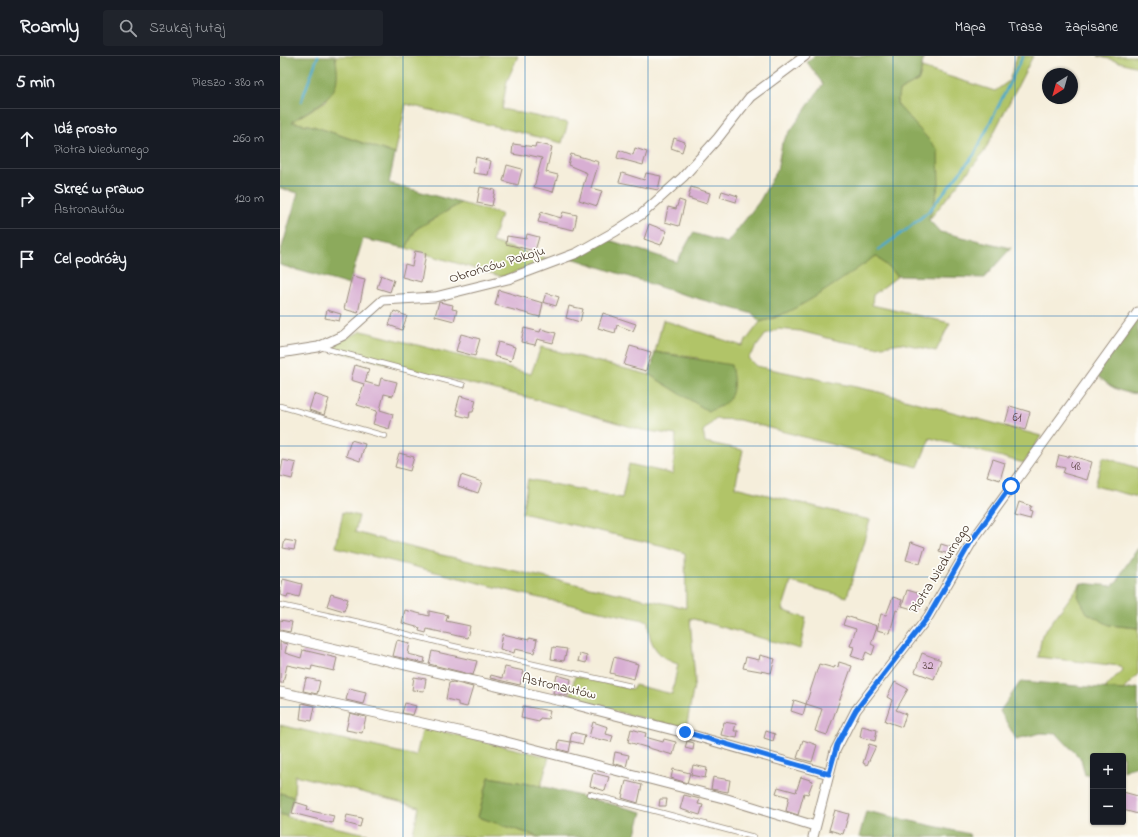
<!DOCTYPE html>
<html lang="pl">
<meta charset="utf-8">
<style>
:root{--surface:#171b24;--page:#20242c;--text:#f1f3f6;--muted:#9ea1a6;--line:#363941}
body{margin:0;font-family:"Indie Flower",sans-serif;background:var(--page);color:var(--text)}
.controls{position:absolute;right:12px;bottom:12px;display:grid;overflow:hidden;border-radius:4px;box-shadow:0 1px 3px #0004}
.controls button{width:36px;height:36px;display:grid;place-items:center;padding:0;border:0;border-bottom:1px solid var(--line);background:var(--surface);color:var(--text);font:20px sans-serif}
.compass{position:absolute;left:762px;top:12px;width:36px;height:36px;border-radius:50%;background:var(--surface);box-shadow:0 1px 3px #0004;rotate:217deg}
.stop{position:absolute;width:12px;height:12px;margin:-9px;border:3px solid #1a73e8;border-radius:50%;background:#fff}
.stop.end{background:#1a73e8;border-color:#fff;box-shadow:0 1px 4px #0008}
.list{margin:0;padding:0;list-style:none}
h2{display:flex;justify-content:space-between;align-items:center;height:52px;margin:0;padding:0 16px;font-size:17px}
h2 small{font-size:13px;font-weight:400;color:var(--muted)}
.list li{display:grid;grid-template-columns:26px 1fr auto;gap:12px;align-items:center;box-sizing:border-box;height:60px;padding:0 16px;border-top:1px solid var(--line)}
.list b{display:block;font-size:15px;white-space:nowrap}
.list p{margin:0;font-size:13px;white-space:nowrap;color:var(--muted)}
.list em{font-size:13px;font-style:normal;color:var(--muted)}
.icon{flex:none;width:22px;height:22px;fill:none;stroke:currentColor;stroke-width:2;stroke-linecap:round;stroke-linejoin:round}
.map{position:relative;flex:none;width:858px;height:781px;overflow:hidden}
header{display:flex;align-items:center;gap:24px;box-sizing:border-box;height:56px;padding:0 20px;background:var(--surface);border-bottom:1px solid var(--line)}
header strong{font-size:19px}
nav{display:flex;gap:22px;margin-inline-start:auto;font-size:14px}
.search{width:280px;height:36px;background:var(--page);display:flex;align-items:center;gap:10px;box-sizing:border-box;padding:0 14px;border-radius:4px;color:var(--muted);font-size:15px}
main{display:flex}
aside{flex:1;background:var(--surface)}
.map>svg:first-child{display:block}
</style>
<header>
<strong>Roamly</strong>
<div class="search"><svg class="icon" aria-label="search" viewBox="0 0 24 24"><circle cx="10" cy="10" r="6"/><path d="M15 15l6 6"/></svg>Szukaj tutaj</div>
<nav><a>Mapa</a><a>Trasa</a><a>Zapisane</a></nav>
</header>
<main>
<aside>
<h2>5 min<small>Pieszo · 380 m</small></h2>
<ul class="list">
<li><svg class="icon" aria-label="ahead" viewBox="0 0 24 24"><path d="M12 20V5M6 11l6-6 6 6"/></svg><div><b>Idź prosto</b><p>Piotra Niedurnego</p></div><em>260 m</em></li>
<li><svg class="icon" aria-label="right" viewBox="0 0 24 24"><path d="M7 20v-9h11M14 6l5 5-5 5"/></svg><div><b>Skręć w prawo</b><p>Astronautów</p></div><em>120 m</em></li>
<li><svg class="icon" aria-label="arrive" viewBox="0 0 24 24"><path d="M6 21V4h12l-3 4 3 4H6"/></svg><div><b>Cel podróży</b></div></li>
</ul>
</aside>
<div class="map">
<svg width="858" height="781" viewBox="0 0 858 781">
<rect width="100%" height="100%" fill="#fdfcf7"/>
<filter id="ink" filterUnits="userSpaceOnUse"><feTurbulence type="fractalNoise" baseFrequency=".025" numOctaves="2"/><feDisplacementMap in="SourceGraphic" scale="8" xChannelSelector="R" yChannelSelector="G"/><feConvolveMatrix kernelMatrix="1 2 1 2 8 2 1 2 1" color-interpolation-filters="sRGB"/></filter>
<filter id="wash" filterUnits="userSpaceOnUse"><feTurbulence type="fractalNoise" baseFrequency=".012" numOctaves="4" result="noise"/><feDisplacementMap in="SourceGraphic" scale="16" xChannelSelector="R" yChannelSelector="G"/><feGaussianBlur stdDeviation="0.9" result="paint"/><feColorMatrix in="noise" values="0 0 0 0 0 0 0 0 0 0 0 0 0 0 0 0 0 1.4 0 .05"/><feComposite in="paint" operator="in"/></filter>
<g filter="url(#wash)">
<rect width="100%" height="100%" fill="#f5eedb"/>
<!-- green -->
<path fill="#b1c468" stroke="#767743" d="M55,0H238L227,25L222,53L288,67L282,87L126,48L115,98L33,70L11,66L46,45L56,4Z
M737,0H753L704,96L649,164L659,128L617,48L619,35L639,24L642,12L715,35L729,25Z
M818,0H858V11Z
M181,147L221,158L212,186L268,203L223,221L126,192L136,173Z
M596,200L618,220L593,239L592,249L670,267L656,295L621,287L596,291L559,285L520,275L498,273L486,278L468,302L476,310L595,335L761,380L744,407L650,382L638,411L459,364L436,363L423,375L425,386L463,394L455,431L590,464L567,541L511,526L502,554L526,562L520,593L410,562L415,624L406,673L289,644L295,620L353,633L355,629L392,638L398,608C377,602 368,586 368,565L255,541L56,491L63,456L79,460L75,476L148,496L406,552L405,497L384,490L242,457L248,423L342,442L349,408L393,418L396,379L362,374L258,344L43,292L82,275L251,318L261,291L370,319L429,355L418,302L375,296L383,264L462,290L480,266L495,262L525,245Z
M823,401L858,412V441L815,430Z
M801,527L798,540L829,569L858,572V618L843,634L825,632L842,614L840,610L758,601L762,579Z
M0,669L136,700L143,671L269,701L261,730L209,721L198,761L259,781H132L139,751L15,719L14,741L0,737Z
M0,758L11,762L101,781H0Z"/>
<!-- forest -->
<path fill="#8caa5c" stroke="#646a3d" d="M0,0H55C65,44 40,45 12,66L33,70L115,98L109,127L181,147L136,173L126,192L83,183L69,229L0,209V198L18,137L0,132Z
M534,0H644L639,24L619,35L617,48L658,94L659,128L649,164L660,176L731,192L704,222L618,220L596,200C561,223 520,256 480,266L473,258L398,237L292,202L329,184L397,206L413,177L447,187L479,146L497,114L502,87L543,28L527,6Z
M858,261V338C838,336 831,332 816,318Z
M375,296L451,309C456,333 455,348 428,355L370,319Z
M858,492V572L829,569L807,557L798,540L801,527L832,530L838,525L843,514Z
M741,625L843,634L858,632V709L843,715V700H813V719H805L801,703L777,678L761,677L736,683L720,655Z
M209,721L261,730L362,756L355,781H259L198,761Z
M0,737L14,741L7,760L0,758Z
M586,755L689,778L690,781H579Z"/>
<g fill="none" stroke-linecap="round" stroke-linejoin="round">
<!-- stream -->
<path stroke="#4caaca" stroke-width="2.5" d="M21,46L38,0
M598,194L626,174L649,155L694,99L743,0"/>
</g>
<g id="blocks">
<!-- building -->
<path fill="#d8afd3" d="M394,82L405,86L402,96L391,92Z
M256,87L272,91L266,116L278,119L273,136L254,131L262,102L244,98V100L232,98L233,88L255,91Z
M355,92L367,96L363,109L337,102L339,94L353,99Z
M291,98L319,106L311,132L322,135L317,150L299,144L307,117L288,109Z
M196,101L211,105L208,119L193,117Z
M227,109L242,113L238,129L223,125Z
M342,117L364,124L366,117L381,120L378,134L339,126Z
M200,131L215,134L212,150L197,147Z
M411,131L430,137L427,148L408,142Z
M442,135L458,140L456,146L440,141Z
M399,144L405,146L399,170L385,166L388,151L396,153Z
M261,156L281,162L283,156L297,159L294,174L258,166Z
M369,168L387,175L381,189L364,183Z
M247,178L259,181L255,195L226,188L227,180L246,183Z
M135,195L146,197L141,226L122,221L125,208L132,210Z
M101,219L114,224L110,236L97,232Z
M72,220L85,223L78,257L64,253Z
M219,234L263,247L260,261L215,249Z
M266,237L279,241L276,250L263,246Z
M159,246L173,249L172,253L177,254L174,265L155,260Z
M289,250L303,253L300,266L286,262Z
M47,254L61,258L59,265L45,262Z
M114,255L127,260L122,274L109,269Z
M323,257L356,268L353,275L337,269L335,277L318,272Z
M244,272L260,276L261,273L276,277L273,287L257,283L255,289L241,286Z
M181,278L200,283L195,300L176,295Z
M218,286L235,291L231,305L214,300Z
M350,290L371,296L366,315L344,309Z
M75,309L89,313L85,326L99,330L101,322L117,326L113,340L104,338L100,354L113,358L109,373L93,368L97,355L77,349L84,328L71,324Z
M34,338L49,343L44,359L29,354Z
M180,340L196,344L193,356H190L189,362L177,359L178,354H176Z
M730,350L750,356L745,374L725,368Z
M71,384L85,388L80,405L66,400Z
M119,397L134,401L130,415L115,411Z
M779,399L788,401L789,399L812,406L807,424L783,417L785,412L776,410Z
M713,403L725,407L720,424L707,420Z
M3,404L16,407L12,423L0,420Z
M181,419L202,426L198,437L178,430Z
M739,446L751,450L749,455L752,456L750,463L735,459Z
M5,484L16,486L14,494L3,492Z
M631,486L645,491L640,508L626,504Z
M661,488L674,492L672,499L659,495Z
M3,523L22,528L19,541L8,538L7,541L0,539Z
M627,534L641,538L636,554L622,550Z
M51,538L68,543L64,555L47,550Z
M613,541L622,544L618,555L616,554L610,577L597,574L601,558L606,559Z
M125,554L149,560V555L168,559L166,565L190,570L187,582L147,573L146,577L139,575L140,572L122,567Z
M566,560L597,570L591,588L595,590L592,599L586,596L583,604L571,600L574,591L570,590L576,573L563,569Z
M0,564L12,566L10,576L0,574Z
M223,578L249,584V582L257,584L254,597L235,593L234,597L220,593Z
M117,584L130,587L128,598L145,602L144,607L113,600Z
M0,586L7,588L5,597L21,602L23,594L57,602L54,615L32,610L31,614L7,609L3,627H0Z
M273,591L287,593L284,605L271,603Z
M152,595L197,605L193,619L149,608Z
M642,597L661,604L654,623L635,616Z
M300,598L307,600L306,607L298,605Z
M480,599L495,603L491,617L463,612L466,601L479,604Z
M334,601L358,608L354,623L330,617Z
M559,606L572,610L547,679L535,675L542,653L526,648L539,608L554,612L555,610L558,611Z
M225,611L244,615L240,629L210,622L211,619L222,622Z
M277,619L291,623L288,640L273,637Z
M134,621L146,623L144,635L132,634Z
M26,622L40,625L37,638L23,635Z
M173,626L193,631L187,651L178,649V646L166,643L169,627Z
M615,626L628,633L616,654L626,658L622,671L605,665L612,644L607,641Z
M69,632L86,636L83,648L66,644Z
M514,644L526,648L523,659L511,655Z
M22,647L35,650L32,665L20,663Z
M125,647L136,650L133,659L122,657Z
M243,650L270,655L268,663L260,662L259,666L241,662Z
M70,657L86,661L82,677L66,674Z
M313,666L328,671L326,678L333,680L331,686L309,681Z
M444,666L456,668L454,675H458L457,682L441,679Z
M582,670L597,674L595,685L580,681Z
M351,673L366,677L365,681L383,686L384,683L396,686L393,699L348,686Z
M486,675L495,678L493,685L484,682Z
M292,676L305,679L303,688L290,685Z
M279,684L291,686L289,696L278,693Z
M523,684L537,689L532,706L517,702Z
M407,685L414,687L413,694L405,692Z
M589,688L596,690L587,709L583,707Z
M335,696L349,699L346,711L333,707Z
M413,709L427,712L425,722L411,719Z
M393,713L410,717L407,727L391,722Z
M313,717L329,721L325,735L310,730Z
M433,721L450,724L448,736L431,733Z
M521,721L533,725L528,738L524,737L518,759L506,755L509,741L496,737L498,731L516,736Z
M346,725L362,729L358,747L342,742Z
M843,736L858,740V758L843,754Z
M404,739L420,743L418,748L423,749L420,759L400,753Z
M380,743H387L386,750H379Z
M15,746L28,750L27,754L54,760L52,767L12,757Z
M555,754L569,758L563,778L549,774Z
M67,759L82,762L80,771L65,767Z"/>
</g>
</g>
<g filter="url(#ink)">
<use href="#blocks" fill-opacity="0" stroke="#988c7c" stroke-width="1"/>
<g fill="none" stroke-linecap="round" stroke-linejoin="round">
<!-- service casing -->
<g stroke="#988c7c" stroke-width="6">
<path id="service" d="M40,291L183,329
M0,350L105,380
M0,549L84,567L169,589L351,630
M310,738L474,781"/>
</g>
<!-- minor casing -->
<g stroke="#988c7c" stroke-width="11">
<path id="minor" d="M0,297L38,291L64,279L103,244L155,241L228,223L297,197L336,175L362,158L403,121L438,82L470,41L525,0
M0,580L281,645L405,677L549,718
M0,636L211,682L447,743L535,770
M533,781L555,695L576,654L648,561L693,484L858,256"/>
</g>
<!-- service -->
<use href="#service" stroke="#fff" stroke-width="4.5"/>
<!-- minor -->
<use href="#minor" stroke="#fff" stroke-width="9"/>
</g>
</g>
<g fill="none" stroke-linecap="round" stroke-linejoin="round" filter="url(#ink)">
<!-- route -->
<path stroke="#1a73e8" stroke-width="5" d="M405,676L549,718L557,689L576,654L648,561L692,484L731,430"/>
</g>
<!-- grid -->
<path fill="none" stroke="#1f6fb2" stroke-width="1" stroke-opacity="0.55" d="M123,0V781M245,0V781M368,0V781M490,0V781M613,0V781M735,0V781M0,130H858M0,260H858M0,390H858M0,521H858M0,651H858"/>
<g text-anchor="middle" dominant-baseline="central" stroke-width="3.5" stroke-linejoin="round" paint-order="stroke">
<!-- number labels -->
<g font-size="12" fill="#624b4b">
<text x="737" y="362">61</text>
<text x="796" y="411">48</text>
<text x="648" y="610">32</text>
</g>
<!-- street labels -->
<g font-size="14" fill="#3b2a1e" stroke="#fdfcf7">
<text transform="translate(217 209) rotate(-17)">Obrońców Pokoju</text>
<text transform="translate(660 513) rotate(-58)">Piotra Niedurnego</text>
<text transform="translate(279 631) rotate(13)">Astronautów</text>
</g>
</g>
</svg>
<div class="controls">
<button>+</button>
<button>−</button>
</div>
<svg class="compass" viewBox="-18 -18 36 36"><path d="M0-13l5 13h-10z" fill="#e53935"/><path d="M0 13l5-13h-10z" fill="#9ea1a6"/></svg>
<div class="stop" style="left:731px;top:430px"></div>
<div class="stop end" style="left:405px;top:676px"></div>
</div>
</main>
